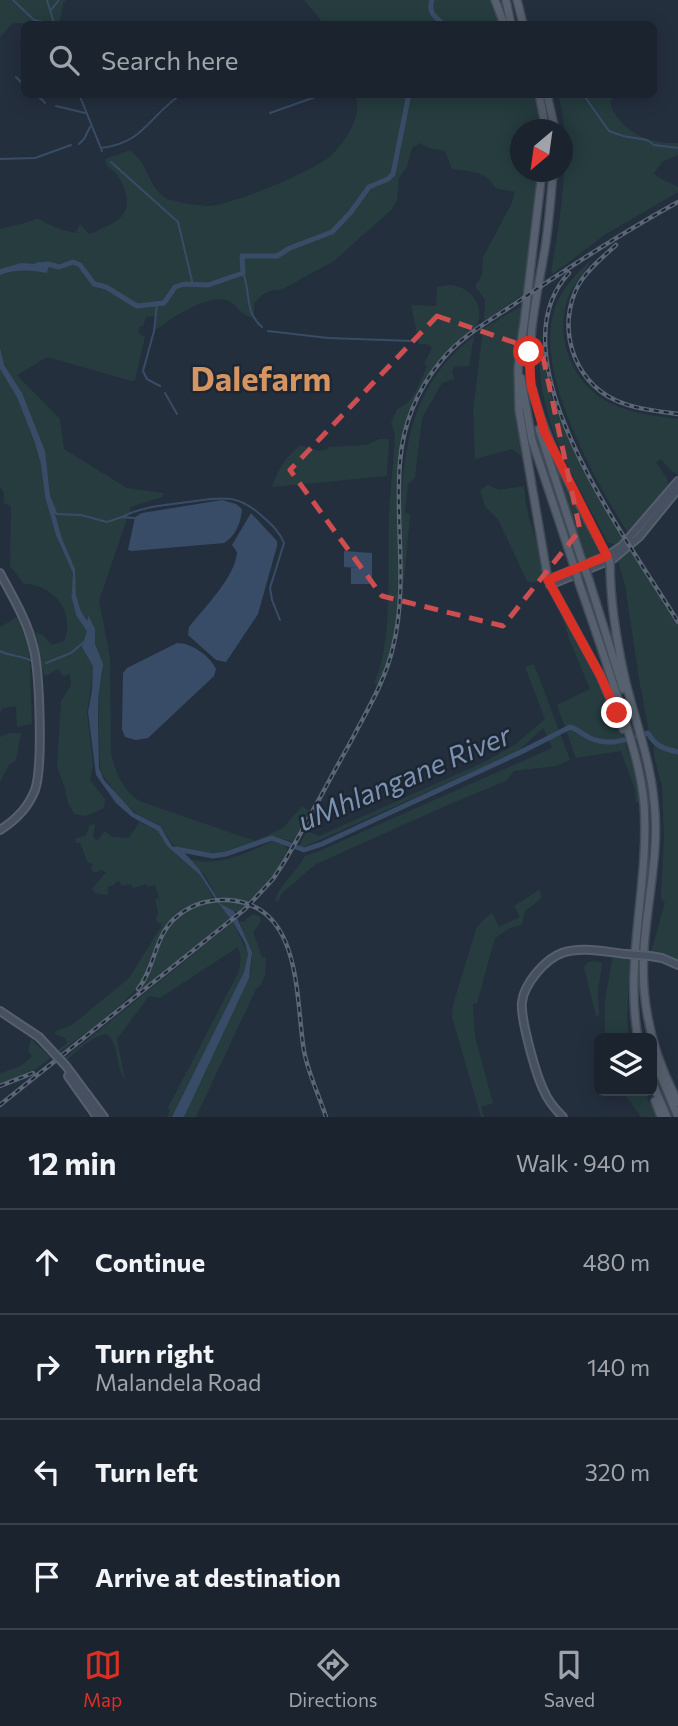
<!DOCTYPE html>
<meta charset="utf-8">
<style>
:root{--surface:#1b232e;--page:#282f3a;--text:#f1f3f6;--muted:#a0a4aa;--line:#39404a;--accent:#d93025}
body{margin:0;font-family:Commissioner,sans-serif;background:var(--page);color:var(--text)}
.controls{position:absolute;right:21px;bottom:21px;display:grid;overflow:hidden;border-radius:10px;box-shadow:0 4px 18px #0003}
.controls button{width:63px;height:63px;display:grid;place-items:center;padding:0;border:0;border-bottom:2px solid var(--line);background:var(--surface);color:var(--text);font:35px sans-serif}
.compass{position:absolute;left:510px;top:119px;width:63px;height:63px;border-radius:50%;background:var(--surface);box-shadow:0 4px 18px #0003;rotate:209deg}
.stop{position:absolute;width:21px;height:21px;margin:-16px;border:5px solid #d93025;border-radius:50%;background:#fff}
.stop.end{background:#d93025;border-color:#fff;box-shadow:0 2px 7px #0008}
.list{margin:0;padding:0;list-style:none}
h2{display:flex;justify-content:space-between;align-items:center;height:91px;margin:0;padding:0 28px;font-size:30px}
h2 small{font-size:23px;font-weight:400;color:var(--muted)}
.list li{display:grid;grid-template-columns:46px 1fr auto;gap:21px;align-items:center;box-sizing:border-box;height:105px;padding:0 28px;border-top:2px solid var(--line)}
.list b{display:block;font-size:26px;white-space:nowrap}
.list p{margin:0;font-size:23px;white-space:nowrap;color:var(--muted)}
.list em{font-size:23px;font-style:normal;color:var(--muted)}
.icon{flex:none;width:38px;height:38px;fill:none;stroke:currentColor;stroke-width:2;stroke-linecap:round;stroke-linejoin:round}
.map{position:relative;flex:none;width:678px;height:1117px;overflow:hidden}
.search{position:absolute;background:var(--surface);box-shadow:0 4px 18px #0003;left:21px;right:21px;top:21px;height:77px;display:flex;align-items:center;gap:18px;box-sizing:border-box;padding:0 24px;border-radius:10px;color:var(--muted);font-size:26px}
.sheet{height:511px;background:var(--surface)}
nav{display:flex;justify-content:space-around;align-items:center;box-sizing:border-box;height:98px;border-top:2px solid var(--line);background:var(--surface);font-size:19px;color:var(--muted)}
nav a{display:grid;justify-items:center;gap:4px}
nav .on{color:var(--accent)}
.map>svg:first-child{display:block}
</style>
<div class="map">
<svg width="678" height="1117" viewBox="0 0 678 1117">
<rect width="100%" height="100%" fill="#242f3e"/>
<!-- green -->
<path fill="#263c3f" d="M0,0H66L63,4L59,24L13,23L0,37Z
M304,0H490L500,24H324Z
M355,95H533L539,112L541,129L520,130V172H537L524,294L484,321L485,300L475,286L482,275L483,257L512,203L515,192L495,188C488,171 468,171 452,169L445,151L429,148L419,143L412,148L407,167L399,178L397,200L391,210L334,261L281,290C268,289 263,294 254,303V315L251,317C241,315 238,306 229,301C209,292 170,319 154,331L155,316L146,317L143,326H140L138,333L145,337L135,380L132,381L47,357L17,375L60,419L64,449L127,488L164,493L162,497L131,507L99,601L110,657L111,753C115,771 124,794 142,802L255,841L283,828L302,806L311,812L293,842L273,836L260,843L226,854L214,855L184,850L173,845L159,825L137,814L121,800L105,779L100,769L98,698L103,671L93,673L87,712L93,764L90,780L105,799L104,808L86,816L74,814L68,803L65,788L57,767L61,701L71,685L70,674L63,676L58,669L46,676L44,674C40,661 37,645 36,632L43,635L52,645L64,641C76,613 53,584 24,584L10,566L11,507L4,503V493L0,487V229C10,226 29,223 37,218C48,225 63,231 76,233L80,224L89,234C96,233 99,229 105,227C131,217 132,198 118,176C114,168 106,170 105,159L131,150C134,155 139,158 142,163C148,174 156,196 170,200C180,203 197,205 207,206C231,206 313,171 331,156C345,142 364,115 355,95Z
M558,95H615L610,102C619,131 648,144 678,143V155L662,162L654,173C659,180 671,182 678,187V192L606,234L553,274L551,272C560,222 573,143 558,95Z
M591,260C586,273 572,284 567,301C554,342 575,388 614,405C635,414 657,416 678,419V474L671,471L661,459L656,462L667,479L669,486L629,535C596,481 534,375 554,311C560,290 575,275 591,260Z
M449,285C469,286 486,304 477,325C473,333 460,339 453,346C432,365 416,390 407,417C398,444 398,472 398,501C397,562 404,628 379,685L374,683C394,642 387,563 389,516C390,489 394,462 395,435L391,423L397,409C413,405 421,380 427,366L424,364L432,348L427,344H419L411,305L436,306L437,287Z
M523,305L514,384L516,419L522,457L513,449L475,459L473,410L483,329Z
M540,334L548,386L555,409L595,492L624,539L617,545L608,543C572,474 533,415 540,334Z
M474,336L469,366L454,367L452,371L455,379L442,383L422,418L415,478L408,484L405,512L410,515L402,601C403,504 387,402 474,336Z
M379,439H389L387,476L272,487C278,469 286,457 300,445L318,451L326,450L329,447L366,445Z
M551,453L600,555L586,562Z
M488,485L499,490L524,486C525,493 525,501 527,509C530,526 548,565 541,580L533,583L527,581L498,519L485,507L480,490Z
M631,550L678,625V961L664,954L651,952L665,903L661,898L664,837L662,786L654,756V741L649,732L639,679L625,585L618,561Z
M561,611C595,657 633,746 640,802L636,803L635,790L621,751L576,758L557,705L590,689L569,639Z
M17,617L29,647L32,724L17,727L16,706L3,708L0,713V627Z
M534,664L570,760L556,766L514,771L506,781L450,804L316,864L282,893L278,902L275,900C281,882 297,872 305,856L319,851L552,748L543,728L517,752L304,847H299L307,831L319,836L484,762L516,744L545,719L525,667Z
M10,733H21L16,760L8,766L0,782V737Z
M139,822L158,831L167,846L200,875L213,897C188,906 168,917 157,943C151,959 149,974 138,987C116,1013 85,1032 59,1053L57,1051L67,1043L65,1038L54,1034L56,1031L72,1025L129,978L161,927V924L156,921L158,912L155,899L159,898L155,885L147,887L146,884L133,888L131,884L122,886L119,881L112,886H108V895L95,893L92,889L106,872L101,870L94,873L91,869L93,864L88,863L80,843H76L75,839L86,835L90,825L95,824L93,837L97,841L105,831L113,837L129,838Z
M273,841L284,845L289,852L264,889L239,913L221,904L206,877L190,859C218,868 249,852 273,841Z
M539,890L542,898L525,911L522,924L510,928L495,938L477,1003L473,1004L475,1037L493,1103L481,1107L484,1117H481L452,1017L453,1005L476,929L483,920L492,913L499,927L520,917L514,906Z
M216,900L230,918L131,999C137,990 145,983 150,972C170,927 162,916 216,900Z
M254,914L260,917L261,922L253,932L262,957H266L265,976L260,986L256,989L196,1117H184L251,970L252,952L239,921L245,922L246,919Z
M233,922L248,954L244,972L172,1117H167L170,1110L168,1108L239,971L241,958L238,947L160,998L149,996L117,1039L125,1080C115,1067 120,1046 107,1034C90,1036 79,1051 66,1060L65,1058Z
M613,955L630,957L627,1019L629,1038H605V1000Z
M595,961L602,963L598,992L599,1015L596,1016L584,967L588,962Z
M31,1039L51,1058L31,1072L0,1084V1074C12,1068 23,1068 32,1056L28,1051Z
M622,1091H644L657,1117H641Z"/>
<!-- water -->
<path fill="#394c67" d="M21,263L49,265L47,273C30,270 16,269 0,275V269Z
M0,348L4,365L22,393L45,451L50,496L58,515L55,514L62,539L75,569L76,604L85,619L88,620V615L95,629V644L103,664L98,700V719L99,768L104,780L134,813L160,826L172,846L183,851L199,869L221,904L234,911L252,952L249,978L184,1117H172L244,972L248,954L245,943L233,922L216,900L200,875L167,846L158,831L132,817L116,803L96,775L88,712L92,690L93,666L82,647L87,631L76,615L72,591L73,573L56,535L45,496L41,464L35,443L17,397L0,369Z
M222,500L236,504L242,509C241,522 236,536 224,543L132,551L128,550L135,517L142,513Z
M251,513L277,541V546L258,614L226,662L216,660L188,635L189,627C204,608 236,576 237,552L232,545Z
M344,551L372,553V584H351V568H358L344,567Z
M177,643C192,643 210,656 216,669L214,676L148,738L136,740L125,737L122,729L123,673L127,668Z"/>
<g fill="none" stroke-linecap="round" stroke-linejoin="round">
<!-- stream -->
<path stroke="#394c67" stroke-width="2" d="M13,0L34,20L54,24
M47,0L54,23
M51,10L59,0
M16,77L24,85
M36,94L45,103
M79,94L102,151
M583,94L609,131L623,136L647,140L654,145L678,148
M56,106L85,113
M270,113L324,94
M79,144L84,139L90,127
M101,148C145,143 149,115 182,94
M0,159L35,158L71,145
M111,162L178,222L193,285
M243,273C251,292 244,312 262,327
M157,304L154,331L143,371L147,379L160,386
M268,331L328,338L412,341
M165,393L177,414
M57,514L81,515L107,522L122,517L134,518
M122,517C141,507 160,506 181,503C216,499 235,490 263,517C272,525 280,532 284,543L270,588L272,600L280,620
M0,651C11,657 21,655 32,661
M46,663L71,653L84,642"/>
<!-- river -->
<path stroke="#394c67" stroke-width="5" d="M432,0C428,12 434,16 443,24
M465,94H481
M37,265L48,264L59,267L73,262L80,265L94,284L106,287L137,306L164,303L175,287L184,284L208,285L243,273L242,256H277L290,248L332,232L351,212L369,187L388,179L393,174L409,94
M74,597L78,611L85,623
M176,849L213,856L226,854L272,838L304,850L322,844L519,753L570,727C578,729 583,735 590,738C610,747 628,739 648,733C655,746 664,749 678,752"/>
<!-- secondary casing -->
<g stroke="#565f6c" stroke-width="10">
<path id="secondary" d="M0,573C12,596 27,620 33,646C40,671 43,767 35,790C28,808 16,820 0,830
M548,580L607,556L622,546L678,481
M550,585L613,559L639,537L678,489
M650,956L662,958L678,965
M0,1011L39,1037
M66,1066L104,1117
M68,1076L97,1117
M563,1117C555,1109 548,1101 544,1091C536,1075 520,1018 522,1002C524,984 545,959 562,953C581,946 606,952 626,954"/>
</g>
<!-- primary casing -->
<g stroke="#414a57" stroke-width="10">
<path id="primary" d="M495,0L504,24
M506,0L511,24
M517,0L523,24
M539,94L546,130
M547,94L555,130
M523,329L518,368L519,410L548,580L600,675L623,729
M523,332L542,172
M521,378L532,440L573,563
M531,385C547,449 580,504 610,562C610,601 617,644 626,683C636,723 650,760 654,801C660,851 647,900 644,949C640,1003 653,1055 678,1102
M531,389C526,340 537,296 545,248C549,223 551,197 553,172
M539,429L581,558
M589,580L623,689
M579,583C593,623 607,664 620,705C630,737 641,770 644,803C650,882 624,960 638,1038
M653,1057L678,1117
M652,1082L667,1117
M655,1101L661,1117"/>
</g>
<!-- secondary -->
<use href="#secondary" stroke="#465061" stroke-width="6"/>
<!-- primary -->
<use href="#primary" stroke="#56606e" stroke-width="7"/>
<!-- rail casing -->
<g stroke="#5a6575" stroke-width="4.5">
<path id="rail" d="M616,245C603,257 588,269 579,284C556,325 572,380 615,400C634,409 657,411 678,414
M569,273C489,358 631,544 678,622
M138,989C155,968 154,938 174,919C189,905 208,899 228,900C303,905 295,997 304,1051C308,1073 319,1095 326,1117
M0,1086L33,1073
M0,1105L245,909L273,879L286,859C308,821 328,782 350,743C366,712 385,682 393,647C408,587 395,523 400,462C403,425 417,390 441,361C461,336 491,320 516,303C569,267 622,233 678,202"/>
</g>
<!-- rail -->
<use href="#rail" stroke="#1d2633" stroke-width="2" stroke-dasharray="5" stroke-linecap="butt"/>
<!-- secondary-bridge casing -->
<g stroke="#565f6c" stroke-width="10" stroke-linecap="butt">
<path id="secondary-bridge" d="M626,954L650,956
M39,1037L66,1066"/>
</g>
<!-- primary-bridge casing -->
<g stroke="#414a57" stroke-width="10" stroke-linecap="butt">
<path id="primary-bridge" d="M581,558L589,580
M573,563L579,583"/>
</g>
<!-- secondary-bridge -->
<use href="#secondary-bridge" stroke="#465061" stroke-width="6"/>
<!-- primary-bridge -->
<use href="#primary-bridge" stroke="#56606e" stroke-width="7"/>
</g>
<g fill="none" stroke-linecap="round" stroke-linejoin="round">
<!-- route -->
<path stroke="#d93025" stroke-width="9" d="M529,352L531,385L544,431L607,556L548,580L600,675L617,713"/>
</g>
<!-- marked area -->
<path fill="none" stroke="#ce4d50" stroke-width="5" stroke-dasharray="14 9" stroke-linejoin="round" d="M437,316L542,352L580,530L503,626L382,596L290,470Z"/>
<g text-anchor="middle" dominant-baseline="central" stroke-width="5" stroke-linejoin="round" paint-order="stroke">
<!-- water labels -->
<g font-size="28" font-style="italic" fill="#7c92b1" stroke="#1d2633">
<text transform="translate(404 777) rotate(-23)">uMhlangane River</text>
</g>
<!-- district labels -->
<g font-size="33" font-weight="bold" fill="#d59563" stroke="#1d2633">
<text x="261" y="377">Dalefarm</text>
</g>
</g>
</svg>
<div class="controls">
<button><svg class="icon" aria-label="layers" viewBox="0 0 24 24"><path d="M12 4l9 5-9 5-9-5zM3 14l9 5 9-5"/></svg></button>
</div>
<svg class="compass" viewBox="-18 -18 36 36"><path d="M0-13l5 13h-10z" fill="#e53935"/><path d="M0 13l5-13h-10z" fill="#a0a4aa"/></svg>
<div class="stop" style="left:529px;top:352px"></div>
<div class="stop end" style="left:617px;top:713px"></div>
<div class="search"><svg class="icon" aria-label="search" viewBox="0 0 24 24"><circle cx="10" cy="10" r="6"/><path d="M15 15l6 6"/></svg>Search here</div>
</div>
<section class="sheet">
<h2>12 min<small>Walk · 940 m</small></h2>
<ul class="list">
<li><svg class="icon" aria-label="ahead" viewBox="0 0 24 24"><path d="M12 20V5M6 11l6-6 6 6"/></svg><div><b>Continue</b></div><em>480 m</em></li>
<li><svg class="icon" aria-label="right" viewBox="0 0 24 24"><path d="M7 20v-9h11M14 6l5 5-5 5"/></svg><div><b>Turn right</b><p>Malandela Road</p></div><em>140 m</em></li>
<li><svg class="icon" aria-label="left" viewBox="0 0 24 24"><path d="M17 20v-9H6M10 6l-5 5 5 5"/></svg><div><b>Turn left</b></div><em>320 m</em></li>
<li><svg class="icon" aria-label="arrive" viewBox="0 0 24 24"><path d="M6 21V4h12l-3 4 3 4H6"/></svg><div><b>Arrive at destination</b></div></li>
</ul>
</section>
<nav>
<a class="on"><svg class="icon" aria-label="map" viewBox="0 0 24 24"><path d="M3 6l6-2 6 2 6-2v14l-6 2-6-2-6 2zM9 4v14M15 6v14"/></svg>Map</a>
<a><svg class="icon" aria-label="directions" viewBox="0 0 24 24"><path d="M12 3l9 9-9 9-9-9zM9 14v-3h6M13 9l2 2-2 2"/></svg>Directions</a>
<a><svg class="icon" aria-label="saved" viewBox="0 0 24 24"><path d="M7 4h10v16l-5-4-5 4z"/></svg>Saved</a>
</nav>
